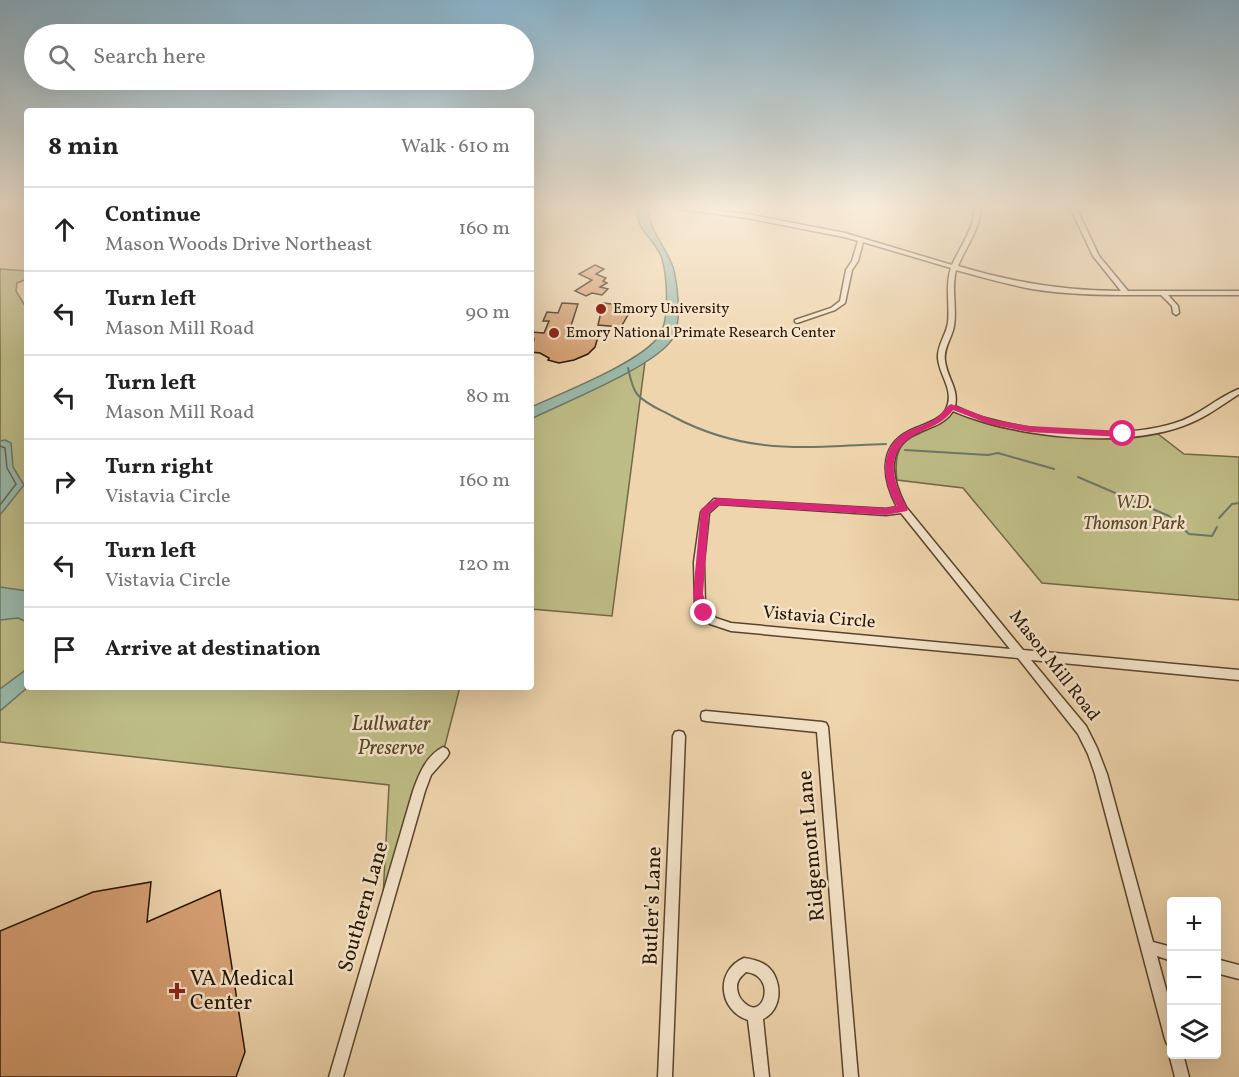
<!DOCTYPE html>
<meta charset="utf-8">
<style>
:root{--surface:#fff;--page:#f2f2f2;--text:#222;--muted:#767676;--line:#e0e0e0}
body{margin:0;font-family:Vollkorn,serif;background:var(--page);color:var(--text)}
.controls{position:absolute;right:18px;bottom:18px;display:grid;overflow:hidden;border-radius:6px;box-shadow:0 6px 24px #0002}
.controls button{width:54px;height:54px;display:grid;place-items:center;padding:0;border:0;border-bottom:2px solid var(--line);background:var(--surface);color:var(--text);font:30px sans-serif}
.stop{position:absolute;width:18px;height:18px;margin:-14px;border:4px solid #db2777;border-radius:50%;background:#fff}
.stop.end{background:#db2777;border-color:#fff;box-shadow:0 2px 6px #0008}
.list{margin:0;padding:0;list-style:none}
h2{display:flex;justify-content:space-between;align-items:center;height:78px;margin:0;padding:0 24px;font-size:26px}
h2 small{font-size:20px;font-weight:400;color:var(--muted)}
.list li{display:grid;grid-template-columns:39px 1fr auto;gap:18px;align-items:center;box-sizing:border-box;height:84px;padding:0 24px;border-top:2px solid var(--line)}
.list b{display:block;font-size:22px;white-space:nowrap}
.list p{margin:0;font-size:20px;white-space:nowrap;color:var(--muted)}
.list em{font-size:20px;font-style:normal;color:var(--muted)}
.icon{flex:none;width:33px;height:33px;fill:none;stroke:currentColor;stroke-width:2;stroke-linecap:round;stroke-linejoin:round}
.map{position:relative;flex:none;width:1239px;height:1077px;overflow:hidden}
.search{position:absolute;background:var(--surface);box-shadow:0 6px 24px #0002;left:24px;top:24px;width:510px;height:66px;display:flex;align-items:center;gap:15px;box-sizing:border-box;padding:0 21px;border-radius:33px;color:var(--muted);font-size:22px}
.panel{position:absolute;background:var(--surface);box-shadow:0 6px 24px #0002;left:24px;top:108px;width:510px;height:582px;border-radius:6px}
.map>svg:first-child{display:block}
</style>
<div class="map">
<svg width="1239" height="1077" viewBox="0 0 1239 1077">
<rect width="100%" height="100%" fill="#efd5ad"/>
<filter id="stains"><feTurbulence type="fractalNoise" baseFrequency=".00333" numOctaves="4"/><feColorMatrix values="0 0 0 0 .2 0 0 0 0 .09 0 0 0 0 .02 0 0 0 .5 -.17"/></filter>
<radialGradient id="worn" r=".72"><stop offset=".6" stop-color="#630" stop-opacity="0"/><stop offset="1" stop-color="#630" stop-opacity=".3"/></radialGradient>
<!-- green -->
<path fill="#bebc86" stroke="#726843" stroke-width="1.5" d="M0,269L27,271V279L17,283L16,291L27,309V687H460L443,753L433,762L382,916L389,785L0,742Z
M646,354L612,616L531,609V412Z
M953,411L992,425L1029,431L1158,434L1184,454L1239,457V600L1042,583L963,488L897,480C890,425 926,443 953,411Z"/>
<!-- water -->
<path fill="#9ab9ab" stroke="#6c7767" stroke-width="1.5" d="M638,207H649C647,230 668,248 674,270C678,288 682,321 673,338C657,366 563,403 531,419V407C562,393 641,362 659,336C670,320 667,277 662,259C656,239 633,230 638,207Z
M5,440L11,443L13,467L24,485L0,515V441Z
M0,587L27,591V622L18,618L0,620Z
M27,669L28,687L0,711V689Z"/>
<g fill="none" stroke-linecap="round" stroke-linejoin="round">
<!-- shore -->
<path stroke="#606656" stroke-width="1.5" d="M0,446L5,448L7,468L16,484L0,505"/>
<!-- stream -->
<path stroke="#6c7767" stroke-width="2" d="M628,368C630,376 632,388 637,394C645,404 661,410 672,416C747,456 805,447 886,444
M905,450L988,455L998,453L1054,469
M1078,477L1169,516L1189,534L1212,536L1217,527
M1219,518L1232,504L1239,503"/>
</g>
<!-- building -->
<path fill="#d6a074" stroke="#271400" stroke-width="1.5" d="M595,265L604,269L596,274L606,278L603,281L607,283L600,287L608,289L602,295L592,293L586,296L575,291L592,280L579,274Z
M562,303L578,304L568,335L598,337L595,347L588,354L574,360L559,363L548,360L549,358L540,353L531,352L534,339H531V332L544,333L549,321H543L547,312L558,313Z
M603,303L629,306V313L621,327L598,325Z
M151,882L147,922L220,890L245,1052L236,1077H0V931L93,892Z"/>
<g fill="none" stroke-linecap="round" stroke-linejoin="round">
<!-- minor casing -->
<g stroke="#59442b" stroke-width="3">
<path id="minor" d="M677,207H690L747,214L845,233L952,265C961,245 974,229 975,207H981C980,230 966,246 958,266C1011,282 1065,291 1121,291L1093,256L1070,207H1076L1099,256L1128,291H1239V295H1168L1178,306L1179,313L1176,315L1173,313L1172,306L1161,295C1118,295 1075,296 1032,289C1006,284 981,277 956,270C951,288 957,307 954,326C952,338 943,348 945,361C947,378 959,389 955,406C966,411 977,416 989,419C1040,433 1125,439 1175,423C1199,416 1216,398 1239,389V394C1221,406 1203,419 1183,426C1120,449 1014,437 953,411C945,424 931,427 917,433C884,449 892,480 906,507L1023,650L1239,670V680L1031,660L1086,726L1097,748L1107,774L1153,942L1172,947V961L1157,956L1172,1011V1046L1167,1044L1165,1039L1095,774L1088,754L1078,734L1018,658L731,631L710,624L695,607L694,562L701,512L714,499L886,509L897,507C883,480 877,447 909,431C921,425 942,421 947,407C954,389 939,375 938,358C937,346 946,335 948,323C950,305 945,286 951,268L863,242L858,261L852,270L845,303L835,310L797,323L795,322V320L831,308L840,301L846,270L852,261L858,241L844,237L747,218L680,209ZM719,504L886,515L901,513L1010,649L731,623L716,618L705,606L704,562L709,513Z
M706,711L822,722L826,723L828,727L858,1077H844L817,732L706,721L702,720L701,716L702,712Z
M679,731L683,732L685,736L672,1077H658L673,736L675,732Z
M443,747L447,749L449,753L447,757L431,775L425,791L343,1077H329L413,791C419,774 426,756 443,747Z
M744,958C752,959 760,961 767,966C783,979 783,1010 763,1019L769,1077H755L748,1020C719,1011 714,971 744,958ZM746,972C776,975 765,1018 747,1005C743,1002 739,997 738,993C735,983 739,978 746,972Z
M1216,959L1239,965V979L1216,973Z
M1172,1049V1054H1183L1189,1077H1175L1169,1054Z"/>
</g>
<!-- minor -->
<use href="#minor" fill="#f5e4ca" fill-rule="evenodd"/>
</g>
<!-- sky -->
<linearGradient id="sky" x2="0" y2="1"><stop stop-color="#89b6d0"/><stop offset="0.58" stop-color="#f8ecda"/><stop offset="1" stop-color="#f8ecda" stop-opacity="0"/></linearGradient>
<rect width="1239" height="358" fill="url(#sky)"/>
<!-- route -->
<path fill="#db2777" d="M951,404L994,420L1029,426L1123,431L1127,434L1123,437L1029,432L989,424L953,410C939,428 927,426 910,438C883,456 895,487 908,509L907,511L886,515L719,505L709,513L703,594L709,613L704,618L700,617L693,594L701,509L717,498L886,508L897,506C883,484 878,451 903,434C914,427 928,425 938,417C943,413 945,407 951,404Z"/>
<!-- markers -->
<g fill="#8f2418" stroke="#f5e4ca" stroke-width="2">
<circle cx="601" cy="309" r="6"/>
<circle cx="554" cy="333" r="6"/>
<path d="M174 982h6v6h6v6h-6v6h-6v-6h-6v-6h6z"/>
</g>
<g text-anchor="middle" dominant-baseline="central" stroke-width="5" stroke-linejoin="round" paint-order="stroke">
<!-- far-poi labels -->
<g font-size="15" fill="#271400" stroke="#f5e4ca" text-anchor="start">
<text x="613" y="309">Emory University</text>
<text x="566" y="333">Emory National Primate Research Center</text>
</g>
<!-- park labels -->
<g font-size="18" font-style="italic" fill="#544628" stroke="#f5e4ca">
<text x="1134" y="503">W.D.<tspan x="1134" dy="21">Thomson Park</tspan></text>
</g>
<!-- street labels -->
<g font-size="18" fill="#271400" stroke="#f5e4ca">
<text transform="translate(819 618) rotate(5)">Vistavia Circle</text>
<text transform="translate(1054 666) rotate(52)">Mason Mill Road</text>
</g>
<!-- near-park labels -->
<g font-size="21" font-style="italic" fill="#544628" stroke="#f5e4ca">
<text x="391" y="724">Lullwater<tspan x="391" dy="24">Preserve</tspan></text>
</g>
<!-- near-street labels -->
<g font-size="21" fill="#271400" stroke="#f5e4ca">
<text transform="translate(812 846) rotate(-95)">Ridgemont Lane</text>
<text transform="translate(653 906) rotate(-88)">Butler's Lane</text>
<text transform="translate(364 907) rotate(-74)">Southern Lane</text>
</g>
<!-- near-poi labels -->
<g font-size="21" fill="#271400" stroke="#f5e4ca" text-anchor="start">
<text x="190" y="979">VA Medical<tspan x="190" dy="24">Center</tspan></text>
</g>
</g>
<rect width="100%" height="100%" filter="url(#stains)"/>
<rect width="100%" height="100%" fill="url(#worn)"/>
</svg>
<div class="controls">
<button>+</button>
<button>−</button>
<button><svg class="icon" aria-label="layers" viewBox="0 0 24 24"><path d="M12 4l9 5-9 5-9-5zM3 14l9 5 9-5"/></svg></button>
</div>
<div class="stop" style="left:1123px;top:434px"></div>
<div class="stop end" style="left:704px;top:613px"></div>
<div class="search"><svg class="icon" aria-label="search" viewBox="0 0 24 24"><circle cx="10" cy="10" r="6"/><path d="M15 15l6 6"/></svg>Search here</div>
<section class="panel">
<h2>8 min<small>Walk · 610 m</small></h2>
<ul class="list">
<li><svg class="icon" aria-label="ahead" viewBox="0 0 24 24"><path d="M12 20V5M6 11l6-6 6 6"/></svg><div><b>Continue</b><p>Mason Woods Drive Northeast</p></div><em>160 m</em></li>
<li><svg class="icon" aria-label="left" viewBox="0 0 24 24"><path d="M17 20v-9H6M10 6l-5 5 5 5"/></svg><div><b>Turn left</b><p>Mason Mill Road</p></div><em>90 m</em></li>
<li><svg class="icon" aria-label="left" viewBox="0 0 24 24"><path d="M17 20v-9H6M10 6l-5 5 5 5"/></svg><div><b>Turn left</b><p>Mason Mill Road</p></div><em>80 m</em></li>
<li><svg class="icon" aria-label="right" viewBox="0 0 24 24"><path d="M7 20v-9h11M14 6l5 5-5 5"/></svg><div><b>Turn right</b><p>Vistavia Circle</p></div><em>160 m</em></li>
<li><svg class="icon" aria-label="left" viewBox="0 0 24 24"><path d="M17 20v-9H6M10 6l-5 5 5 5"/></svg><div><b>Turn left</b><p>Vistavia Circle</p></div><em>120 m</em></li>
<li><svg class="icon" aria-label="arrive" viewBox="0 0 24 24"><path d="M6 21V4h12l-3 4 3 4H6"/></svg><div><b>Arrive at destination</b></div></li>
</ul>
</section>
</div>
